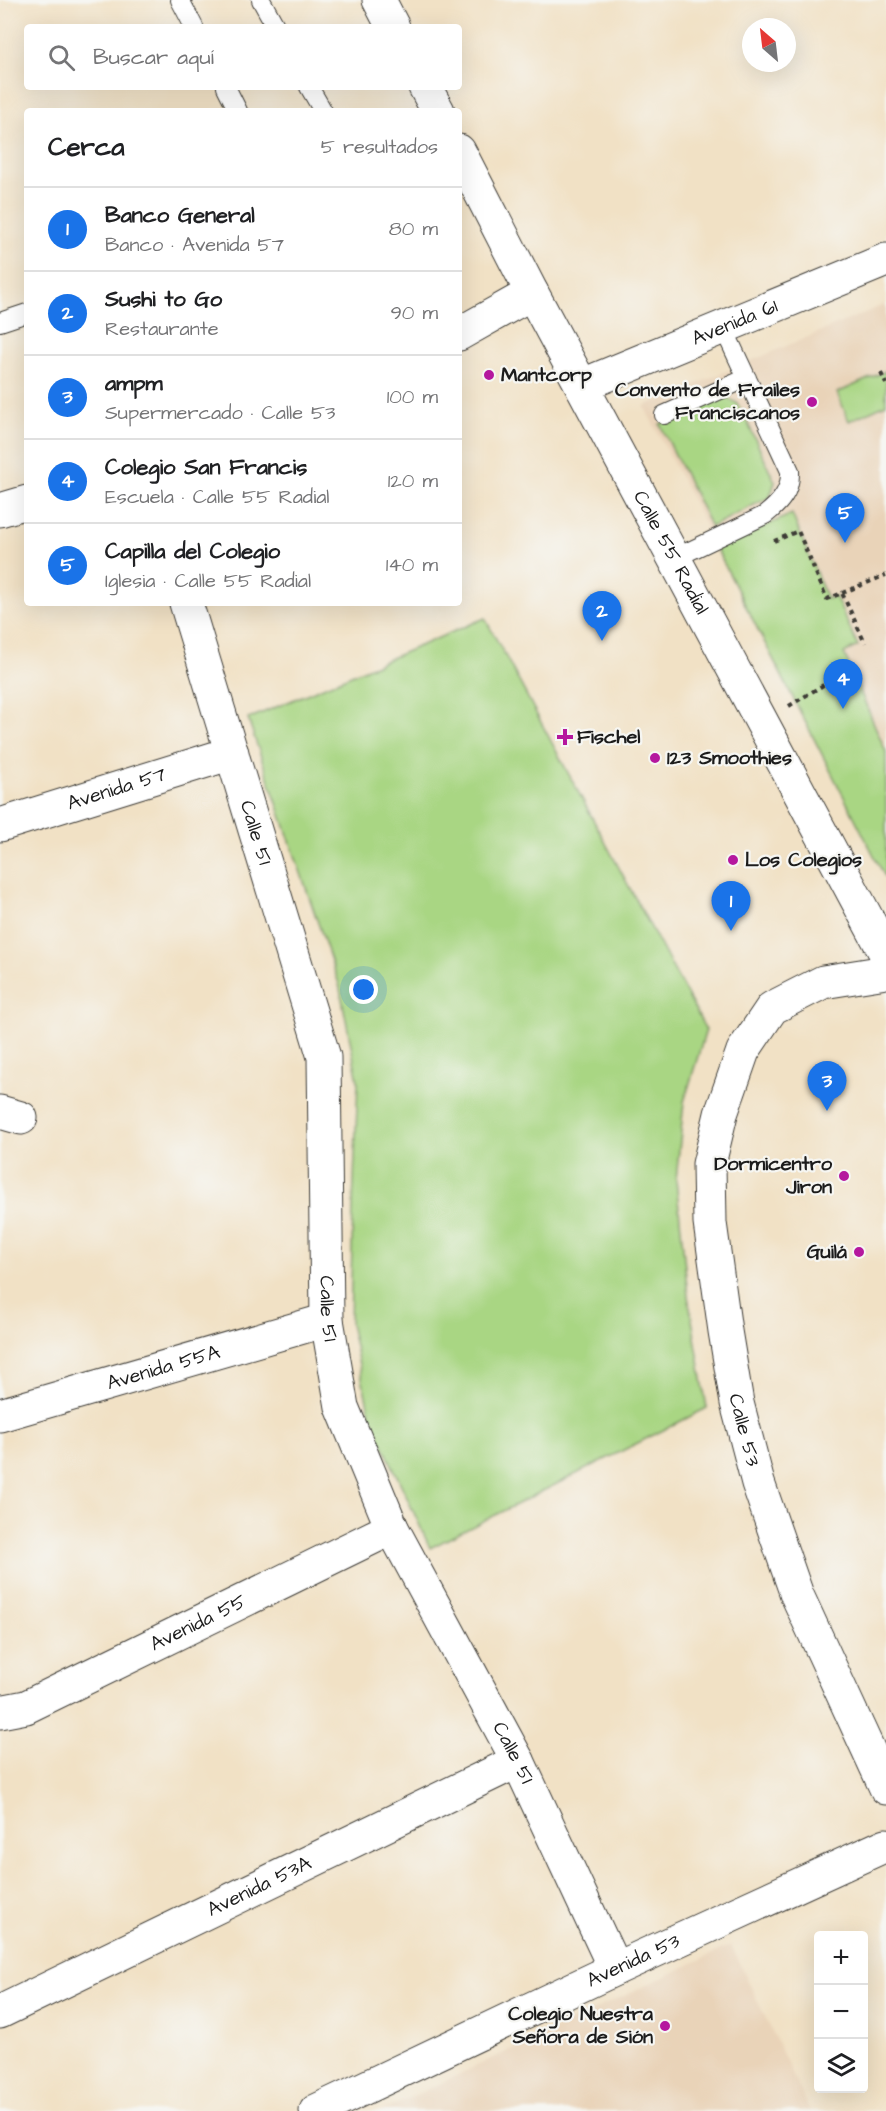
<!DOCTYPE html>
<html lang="es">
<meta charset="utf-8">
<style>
:root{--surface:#fff;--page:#f2f2f2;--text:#202124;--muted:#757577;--line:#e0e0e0;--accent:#1a73e8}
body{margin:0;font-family:"Architects Daughter",sans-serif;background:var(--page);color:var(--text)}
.controls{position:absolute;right:18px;bottom:18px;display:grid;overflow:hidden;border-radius:6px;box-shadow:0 6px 24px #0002}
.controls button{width:54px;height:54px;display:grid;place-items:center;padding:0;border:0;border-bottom:2px solid var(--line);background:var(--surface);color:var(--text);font:30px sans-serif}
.compass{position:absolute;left:742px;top:18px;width:54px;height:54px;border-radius:50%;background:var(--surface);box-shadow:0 6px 24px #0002;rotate:332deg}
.you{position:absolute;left:364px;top:990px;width:21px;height:21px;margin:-15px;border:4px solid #fff;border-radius:50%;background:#1a73e8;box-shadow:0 0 0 9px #1a73e833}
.badge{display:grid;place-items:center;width:39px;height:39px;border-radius:50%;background:var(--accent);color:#fff;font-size:20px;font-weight:700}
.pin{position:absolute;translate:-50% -50px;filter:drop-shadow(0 2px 3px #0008)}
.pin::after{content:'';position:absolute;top:32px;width:21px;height:18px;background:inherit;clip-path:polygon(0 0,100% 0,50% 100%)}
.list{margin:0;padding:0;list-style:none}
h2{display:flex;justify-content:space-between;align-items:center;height:78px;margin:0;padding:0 24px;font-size:26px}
h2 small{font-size:20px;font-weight:400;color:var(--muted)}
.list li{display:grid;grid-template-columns:39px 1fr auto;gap:18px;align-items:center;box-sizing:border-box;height:84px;padding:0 24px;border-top:2px solid var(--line)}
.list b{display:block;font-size:22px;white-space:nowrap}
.list p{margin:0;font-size:20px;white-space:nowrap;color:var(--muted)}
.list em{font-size:20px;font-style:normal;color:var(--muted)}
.icon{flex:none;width:33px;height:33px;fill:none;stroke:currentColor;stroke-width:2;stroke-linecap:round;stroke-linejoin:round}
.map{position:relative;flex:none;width:886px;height:2111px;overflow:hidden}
.search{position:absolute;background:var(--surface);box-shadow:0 6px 24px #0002;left:24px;top:24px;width:438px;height:66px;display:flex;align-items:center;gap:15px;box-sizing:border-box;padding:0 21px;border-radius:6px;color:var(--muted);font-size:22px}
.panel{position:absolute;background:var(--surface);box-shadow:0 6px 24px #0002;left:24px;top:108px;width:438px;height:498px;border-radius:6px}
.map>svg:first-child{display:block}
</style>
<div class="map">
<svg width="886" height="2111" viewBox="0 0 886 2111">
<rect width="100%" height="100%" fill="#f6f6f2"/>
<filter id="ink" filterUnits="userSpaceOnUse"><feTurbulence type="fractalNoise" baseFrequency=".0167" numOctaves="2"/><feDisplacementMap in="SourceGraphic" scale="12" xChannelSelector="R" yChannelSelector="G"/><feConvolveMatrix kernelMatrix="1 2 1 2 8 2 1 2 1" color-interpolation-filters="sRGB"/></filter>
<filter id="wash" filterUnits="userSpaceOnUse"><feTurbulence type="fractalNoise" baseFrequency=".008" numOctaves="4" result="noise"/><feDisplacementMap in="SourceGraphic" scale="24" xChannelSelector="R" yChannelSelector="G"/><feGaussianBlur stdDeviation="1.35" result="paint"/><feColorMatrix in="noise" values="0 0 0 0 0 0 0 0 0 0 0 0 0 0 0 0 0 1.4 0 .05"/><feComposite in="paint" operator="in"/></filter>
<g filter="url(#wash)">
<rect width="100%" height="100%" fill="#f1e1c5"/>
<!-- built -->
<path fill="#e9d3b8" d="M886,304V878L644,406Z
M731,1945L810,2111H382Z"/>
<!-- green -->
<path fill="#a9d683" stroke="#627950" stroke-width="1.5" d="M886,371V404L849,421L837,393Z
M725,397L737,403L744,415L775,482L771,494L768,498L711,527L660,424L713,398Z
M792,514L827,599L835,596L858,646L844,653L886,752V879L716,548Z
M485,618L706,1030L684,1102L676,1180L688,1296L707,1408L430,1548L371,1419L350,1324L353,1204L358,1081L339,984L248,719Z"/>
</g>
<g filter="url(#ink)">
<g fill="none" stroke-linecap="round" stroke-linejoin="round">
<!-- service casing -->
<g stroke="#3c3a35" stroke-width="20">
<path id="service" d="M180,0L194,27
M261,0L276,27
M226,87L238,111
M309,87L323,111
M0,322L27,313
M664,415L747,378
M675,558L765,515C780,503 791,491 790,471L723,327"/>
</g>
<!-- minor casing -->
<g stroke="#3c3a35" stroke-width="35">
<g id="minor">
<path id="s1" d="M583,385L886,260"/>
<path id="s2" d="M186,603L324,1057L327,1320L342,1407L392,1528L518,1761L615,1969"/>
<path id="s3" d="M0,825L232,753"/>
<path id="s4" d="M886,972L823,982L772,1008L743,1051L721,1114L709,1164L710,1223L725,1331L737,1403L758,1483L797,1595L886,1788"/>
<path d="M0,1112L21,1118"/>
<path id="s5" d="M0,1415L327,1320"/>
<path id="s6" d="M0,1712L26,1707L392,1528"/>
<path id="s7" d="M0,2012L518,1761"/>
<path id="s8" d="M316,2111L615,1969L886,1845"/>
</g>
</g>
<!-- tertiary casing -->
<g stroke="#3c3a35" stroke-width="35">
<path id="tertiary" d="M459,334L532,293
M0,510L27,502"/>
</g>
<!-- secondary casing -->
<g stroke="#3c3a35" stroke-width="35">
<g id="secondary">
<path d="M379,0L393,27"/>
<path d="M425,87L438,111"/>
<path id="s9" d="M459,151L532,293L886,954"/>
</g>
</g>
<!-- path -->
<path stroke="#3c3a35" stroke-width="4" stroke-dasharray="4.5 4.5" stroke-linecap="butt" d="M881,373L886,384
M774,541L798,531L827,599L842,593L865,643
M842,593L886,575
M789,706L851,668"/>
<!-- service -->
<use href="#service" stroke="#fff" stroke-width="18"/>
<!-- minor -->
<use href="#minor" stroke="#fff" stroke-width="33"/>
<!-- tertiary -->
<use href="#tertiary" stroke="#fff" stroke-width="33"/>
<!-- secondary -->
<use href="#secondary" stroke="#fff" stroke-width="33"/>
</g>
</g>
<!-- markers -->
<g fill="#b5179e" stroke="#f6f6f2" stroke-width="2">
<circle cx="489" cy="375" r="6"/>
<circle cx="812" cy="402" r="6"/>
<path d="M562 728h6v6h6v6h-6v6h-6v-6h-6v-6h6z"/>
<circle cx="655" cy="758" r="6"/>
<circle cx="733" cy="860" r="6"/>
<circle cx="844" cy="1176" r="6"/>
<circle cx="859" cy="1252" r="6"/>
<circle cx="665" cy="2026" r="6"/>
</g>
<g text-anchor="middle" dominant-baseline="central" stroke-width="4.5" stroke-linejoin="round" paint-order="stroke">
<!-- street labels -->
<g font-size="20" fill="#1c1c1c" stroke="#f6f6f2">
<text stroke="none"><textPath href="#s1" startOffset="164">Avenida 61</textPath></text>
<text stroke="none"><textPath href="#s9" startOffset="454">Calle 55 Radial</textPath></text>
<text stroke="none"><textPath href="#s3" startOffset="122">Avenida 57</textPath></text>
<text stroke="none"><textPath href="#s2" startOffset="240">Calle 51</textPath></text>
<text stroke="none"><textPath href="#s2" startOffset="726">Calle 51</textPath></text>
<text stroke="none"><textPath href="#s5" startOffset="170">Avenida 55A</textPath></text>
<text stroke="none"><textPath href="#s4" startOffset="560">Calle 53</textPath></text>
<text stroke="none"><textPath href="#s6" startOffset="218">Avenida 55</textPath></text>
<text stroke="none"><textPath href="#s2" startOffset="1212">Calle 51</textPath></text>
<text stroke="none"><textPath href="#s7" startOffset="288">Avenida 53A</textPath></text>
<text stroke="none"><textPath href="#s8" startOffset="351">Avenida 53</textPath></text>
</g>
<!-- poi labels -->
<g font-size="20" font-weight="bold" fill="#1c1c1c" stroke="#f6f6f2" text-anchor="start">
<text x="501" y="375">Mantcorp</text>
<text x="800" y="390" text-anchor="end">Convento de Frailes<tspan x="800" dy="23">Franciscanos</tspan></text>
<text x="577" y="737">Fischel</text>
<text x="667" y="758">123 Smoothies</text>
<text x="745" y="860">Los Colegios</text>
<text x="832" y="1164" text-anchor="end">Dormicentro<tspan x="832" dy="23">Jiron</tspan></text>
<text x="847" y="1252" text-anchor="end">Guilá</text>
<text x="653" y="2014" text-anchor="end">Colegio Nuestra<tspan x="653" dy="23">Señora de Sión</tspan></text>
</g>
</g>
</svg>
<div class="controls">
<button>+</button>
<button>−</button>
<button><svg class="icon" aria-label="layers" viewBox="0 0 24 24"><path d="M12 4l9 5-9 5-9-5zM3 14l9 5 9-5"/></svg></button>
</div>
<svg class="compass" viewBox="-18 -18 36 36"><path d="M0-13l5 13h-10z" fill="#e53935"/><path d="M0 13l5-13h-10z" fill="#757577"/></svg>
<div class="you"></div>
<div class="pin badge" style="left:731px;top:931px">1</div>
<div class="pin badge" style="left:602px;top:641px">2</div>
<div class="pin badge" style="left:827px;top:1111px">3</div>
<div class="pin badge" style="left:843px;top:709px">4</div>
<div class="pin badge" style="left:845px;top:543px">5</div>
<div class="search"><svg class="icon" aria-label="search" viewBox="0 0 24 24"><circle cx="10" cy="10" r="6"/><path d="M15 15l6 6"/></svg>Buscar aquí</div>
<section class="panel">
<h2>Cerca<small>5 resultados</small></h2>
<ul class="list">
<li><span class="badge">1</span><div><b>Banco General</b><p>Banco · Avenida 57</p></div><em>80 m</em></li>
<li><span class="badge">2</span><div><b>Sushi to Go</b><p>Restaurante</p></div><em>90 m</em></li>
<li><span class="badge">3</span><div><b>ampm</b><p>Supermercado · Calle 53</p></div><em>100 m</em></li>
<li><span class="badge">4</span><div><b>Colegio San Francis</b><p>Escuela · Calle 55 Radial</p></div><em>120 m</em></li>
<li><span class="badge">5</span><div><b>Capilla del Colegio</b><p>Iglesia · Calle 55 Radial</p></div><em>140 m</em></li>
</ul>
</section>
</div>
